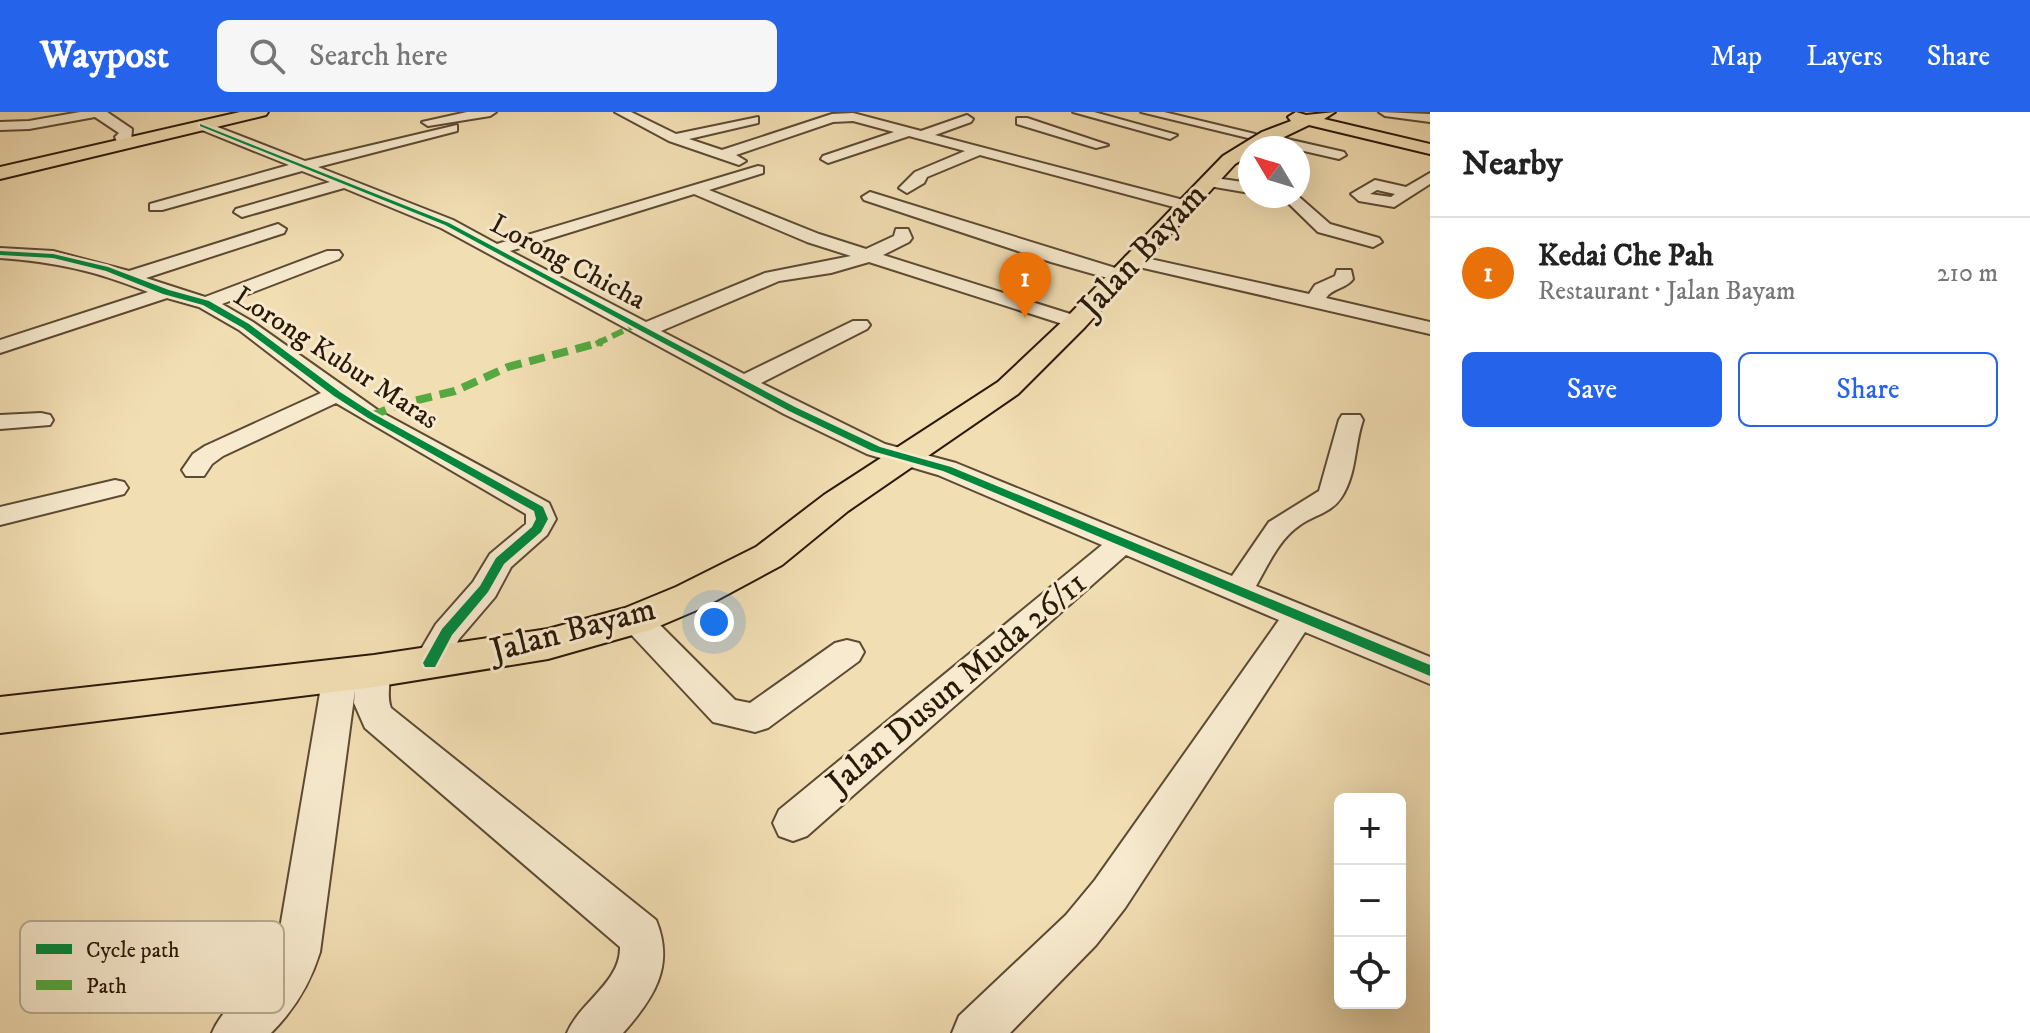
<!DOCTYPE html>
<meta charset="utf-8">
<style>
:root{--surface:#fff;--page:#f6f6f6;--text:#222;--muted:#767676;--line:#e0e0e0;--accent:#2563eb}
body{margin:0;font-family:"IM FELL DW Pica",serif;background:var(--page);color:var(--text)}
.controls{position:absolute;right:24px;bottom:24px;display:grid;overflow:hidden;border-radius:12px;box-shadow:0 8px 32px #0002}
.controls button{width:72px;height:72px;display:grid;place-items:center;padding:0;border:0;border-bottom:2px solid var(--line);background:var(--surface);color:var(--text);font:40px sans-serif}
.compass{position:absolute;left:1238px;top:24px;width:72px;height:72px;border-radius:50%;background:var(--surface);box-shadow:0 8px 32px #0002;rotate:308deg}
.you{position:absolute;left:714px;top:510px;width:28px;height:28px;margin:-20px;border:6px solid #fff;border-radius:50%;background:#1a73e8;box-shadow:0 0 0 12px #1a73e833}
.badge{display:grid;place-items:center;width:52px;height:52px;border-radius:50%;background:var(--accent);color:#fff;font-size:26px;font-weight:700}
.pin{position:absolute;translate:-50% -66px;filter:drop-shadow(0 2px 4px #0008)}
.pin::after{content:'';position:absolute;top:42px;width:28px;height:24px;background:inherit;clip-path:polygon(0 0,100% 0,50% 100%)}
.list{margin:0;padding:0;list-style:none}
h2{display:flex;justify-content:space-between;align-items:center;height:104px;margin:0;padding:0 32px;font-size:34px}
h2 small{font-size:26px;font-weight:400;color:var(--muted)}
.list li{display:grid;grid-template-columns:52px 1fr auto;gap:24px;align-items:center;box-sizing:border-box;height:112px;padding:0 32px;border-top:2px solid var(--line)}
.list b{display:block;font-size:30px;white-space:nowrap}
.list p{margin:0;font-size:26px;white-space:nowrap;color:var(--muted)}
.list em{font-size:26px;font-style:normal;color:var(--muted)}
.actions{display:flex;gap:16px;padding:24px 32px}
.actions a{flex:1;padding:18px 0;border:2px solid var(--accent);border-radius:12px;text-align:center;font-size:28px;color:var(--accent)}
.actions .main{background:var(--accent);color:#fff}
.icon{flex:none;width:44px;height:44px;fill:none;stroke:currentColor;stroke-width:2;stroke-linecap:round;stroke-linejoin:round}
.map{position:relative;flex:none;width:1430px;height:921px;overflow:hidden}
header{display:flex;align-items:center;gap:48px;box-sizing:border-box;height:112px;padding:0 40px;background:var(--accent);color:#fff}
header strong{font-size:38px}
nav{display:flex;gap:44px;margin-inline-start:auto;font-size:28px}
.search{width:560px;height:72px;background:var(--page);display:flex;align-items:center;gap:20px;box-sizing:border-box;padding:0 28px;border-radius:12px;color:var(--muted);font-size:30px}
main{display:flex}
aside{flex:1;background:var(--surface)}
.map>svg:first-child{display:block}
</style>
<header>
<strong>Waypost</strong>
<div class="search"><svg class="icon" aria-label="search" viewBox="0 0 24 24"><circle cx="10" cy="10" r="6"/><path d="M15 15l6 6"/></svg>Search here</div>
<nav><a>Map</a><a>Layers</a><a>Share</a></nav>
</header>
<main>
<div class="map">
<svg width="1430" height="921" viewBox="0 0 1430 921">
<rect width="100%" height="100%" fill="#f2deb3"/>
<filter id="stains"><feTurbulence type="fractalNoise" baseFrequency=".0025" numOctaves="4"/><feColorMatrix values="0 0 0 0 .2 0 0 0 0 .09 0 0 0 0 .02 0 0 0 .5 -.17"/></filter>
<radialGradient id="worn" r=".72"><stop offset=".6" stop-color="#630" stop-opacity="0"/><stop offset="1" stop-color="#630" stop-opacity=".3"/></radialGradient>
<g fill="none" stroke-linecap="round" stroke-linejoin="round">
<!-- minor casing -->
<g stroke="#5d4a33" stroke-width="4">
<path id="minor" d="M80,0H107L132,17L131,31L119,34L115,25L119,21L95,5L29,17L0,18V10L29,9Z
M467,0H496L490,4L428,14L422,10Z
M615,0H631L676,22L758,5V11L689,27L722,38L832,2L853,1L921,19L967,3L973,7L971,10L935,23L1191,90L1193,93L1185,98L980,43L927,65L924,71L907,81L899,76L915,60L965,39L909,24L828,51L821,47L823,44L894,20L853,9L833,10L736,43L746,49L739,53L669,29Z
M1073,0H1094L1177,23L1170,27Z
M1141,0H1164L1255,22L1248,26Z
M1379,0L1430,2V10L1385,4Z
M1017,6H1027L1108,33L1096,36L1017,12Z
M202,9L305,49L457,13V19L318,55L453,108L497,132L758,54L763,55V61L709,78L819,122L866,137L894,124L896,117H908L912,126L909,130L883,143L1083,206L1086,210L1076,216L1069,214L869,150L831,161L779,169L661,219L744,262L853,209H867L870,213L867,217L761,271L885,332L956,351L1232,464L1269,410L1319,379L1339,308L1342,303H1360L1363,308C1354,334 1357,362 1341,386C1331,401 1314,403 1300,413C1279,427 1268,453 1256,474L1430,545V572L1305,520L1125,796L1096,833L1010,921H952L959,904L1066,803L1095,768L1279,508L1126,443L807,724L793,729L779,724L773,711L779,698L1102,433L938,363L867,342L784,302L441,116L344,76L242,105L234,100L236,97L330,70L302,59L162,98H150V92L289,53L197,16L196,13ZM694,82L807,130L851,144L765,161L646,210L510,139Z
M1265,22L1344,40L1346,43L1339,47L1260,29L1258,26Z
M1430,61V72L1394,95L1359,89L1351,82L1375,68L1406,75ZM1377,78L1395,82L1391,85L1370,82Z
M1208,65L1250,71V81L1203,73L1200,70Z
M870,80L1125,159L1127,163L1118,169L1051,150L864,88L862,85Z
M1281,84H1298L1330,112L1379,126L1382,130L1373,135L1318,120Z
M278,112L286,117L284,121L146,166L205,185L327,139H339L342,143L339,147L222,192L253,210L379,299L549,391L556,407L547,423L511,455L495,485L459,527L442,560L430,564L418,560L413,551L436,512L473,470L490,442L526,412V402L336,291L223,344L212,352L204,364H186L182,358L193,342L205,334L321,281L239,218L199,195L167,186L0,241V228L148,180C96,159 56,150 0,146V136L53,139L129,159Z
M1132,143L1309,182L1315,173L1335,164L1337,158H1351L1353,167C1346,177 1332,176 1326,186L1430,210V222L1126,152L1123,148L1126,144Z
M41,301L50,303L53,308L50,313L0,317V303Z
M115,368L124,370L128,376L124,382L0,413V395Z
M636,496L647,500L735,588L750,591L835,531L847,528L859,531L864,540L859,549L768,616L755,620L713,610L625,516L620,508L625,500Z
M374,546L386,550C394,565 385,581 391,596L656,808C675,854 654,886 623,921H567C580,890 621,870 620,835L365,616L354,591L355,578L320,840C310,872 295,897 271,921H212C225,889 260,873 276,840L323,563L328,554L340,550L352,554L357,563L362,550Z"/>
</g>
<!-- major casing -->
<g stroke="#2b1908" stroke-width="4">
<path id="major" d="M240,0H268L266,3L0,67V55Z
M1296,0L1306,3L1335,0L1324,7L1430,32V42L1309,13L1261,36H1250V43L1235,52L1085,215L1018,282L848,399L782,453L704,495L650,518L548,547L374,575L0,621V585L374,543L548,517L625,496L676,475L756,435L824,383L998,270L1067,205L1223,44L1262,20L1291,9L1288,5Z"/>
</g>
<!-- minor -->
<use href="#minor" fill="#f7eace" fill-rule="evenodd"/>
<!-- major -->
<use href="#major" fill="#f2deb3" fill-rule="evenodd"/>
<!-- quiet-far1 -->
<path stroke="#54a941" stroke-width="6" stroke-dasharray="12 6" stroke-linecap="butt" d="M596,232L635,213"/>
<!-- quiet -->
<path stroke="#54a941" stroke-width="8" stroke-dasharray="16 8" stroke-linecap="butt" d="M371,304L401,292L455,279L508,255L602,230"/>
<!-- cycleway casing -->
<g stroke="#f7eace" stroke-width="5">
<path id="cycleway" d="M200,12L449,111L795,295L880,335L951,355L1430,553V564L943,359L872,339L789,299L445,113L200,14Z
M0,139L53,142L108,155L169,178L209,189L249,212L340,280L374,302L543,395L548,407L541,420L504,452L488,480L452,523L435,555H425L423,551L442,517L480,474L496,446L532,415L536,407L534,399L368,306L334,284L243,216L203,193L163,182L106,159L53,146L0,143Z"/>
</g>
<!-- cycleway -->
<use href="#cycleway" fill="#00873e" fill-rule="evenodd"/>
</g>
<g text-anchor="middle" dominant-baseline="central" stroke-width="6" stroke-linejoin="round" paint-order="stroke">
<!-- far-street labels -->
<g font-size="28" fill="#2b1908" stroke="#f7eace">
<text transform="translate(568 150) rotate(28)">Lorong Chicha</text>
<text transform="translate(336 246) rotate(33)">Lorong Kubur Maras</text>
</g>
<!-- street labels -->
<g font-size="34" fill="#2b1908" stroke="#f7eace">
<text transform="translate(1143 139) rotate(-47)">Jalan Bayam</text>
<text transform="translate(573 518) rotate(-15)">Jalan Bayam</text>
<text transform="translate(957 571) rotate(-40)">Jalan Dusun Muda 26/11</text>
</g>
</g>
<!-- legend -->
<rect x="20" y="809" width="264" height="92" rx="12" fill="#f7eace" stroke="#baab93" stroke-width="2"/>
<rect x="36" y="832" width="36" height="10" fill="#00873e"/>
<rect x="36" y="868" width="36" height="10" fill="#54a941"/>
<g font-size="22" fill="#2b1908">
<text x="86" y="845">Cycle path</text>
<text x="86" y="881">Path</text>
</g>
<rect width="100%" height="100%" filter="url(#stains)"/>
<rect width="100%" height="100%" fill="url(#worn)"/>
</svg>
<div class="controls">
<button>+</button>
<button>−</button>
<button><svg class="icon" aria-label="locate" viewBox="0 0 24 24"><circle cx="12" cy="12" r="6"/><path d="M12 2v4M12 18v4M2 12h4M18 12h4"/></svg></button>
</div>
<svg class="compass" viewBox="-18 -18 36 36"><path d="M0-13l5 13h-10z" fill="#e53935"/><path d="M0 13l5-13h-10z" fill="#767676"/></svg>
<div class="you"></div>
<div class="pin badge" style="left:1025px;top:206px;background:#e8710a">1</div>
</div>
<aside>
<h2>Nearby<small></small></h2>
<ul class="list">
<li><span class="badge" style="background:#e8710a">1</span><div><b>Kedai Che Pah</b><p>Restaurant · Jalan Bayam</p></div><em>210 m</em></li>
</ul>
<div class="actions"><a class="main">Save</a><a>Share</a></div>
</aside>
</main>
